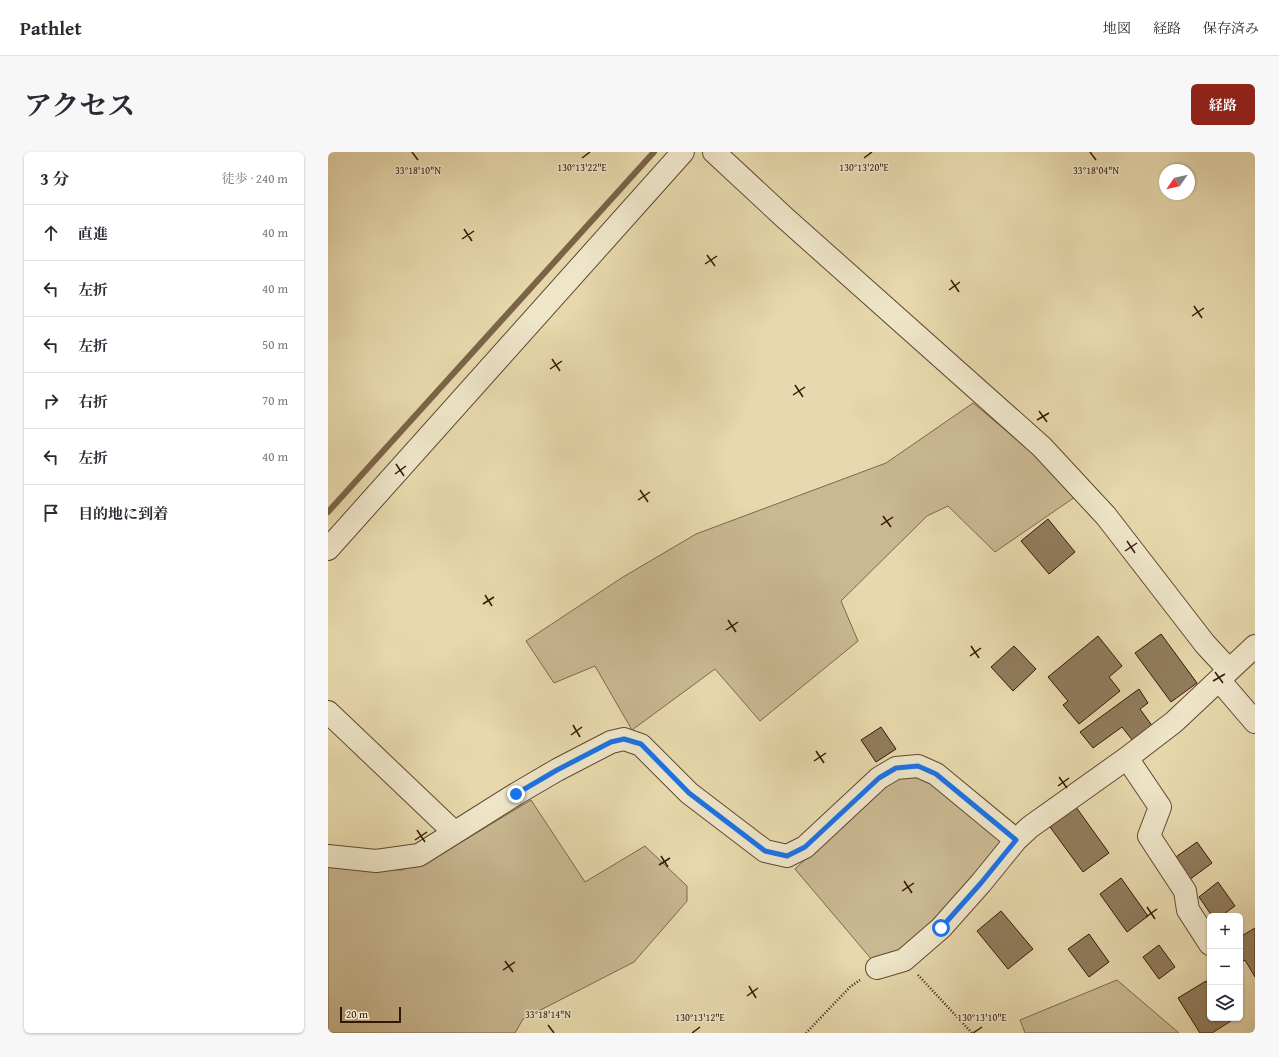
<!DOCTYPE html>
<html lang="ja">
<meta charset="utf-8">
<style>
:root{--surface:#fff;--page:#f7f7f7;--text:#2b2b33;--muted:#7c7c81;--line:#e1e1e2;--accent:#8f2418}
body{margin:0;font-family:"Gentium Book Plus","Noto Serif JP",serif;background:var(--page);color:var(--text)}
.controls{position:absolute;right:12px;bottom:12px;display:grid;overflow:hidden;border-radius:6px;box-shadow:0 1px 3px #0004}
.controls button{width:36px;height:36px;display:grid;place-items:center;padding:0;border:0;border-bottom:1px solid var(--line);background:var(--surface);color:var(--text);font:20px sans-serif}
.compass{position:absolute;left:831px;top:12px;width:36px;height:36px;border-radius:50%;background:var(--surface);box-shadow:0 1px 3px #0004;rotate:236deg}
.scale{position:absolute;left:12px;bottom:10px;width:61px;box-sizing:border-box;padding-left:4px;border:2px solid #341806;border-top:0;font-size:11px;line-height:14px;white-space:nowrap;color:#341806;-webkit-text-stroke:3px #efe6ca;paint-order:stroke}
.stop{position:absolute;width:12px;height:12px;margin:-9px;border:3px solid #1a73e8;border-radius:50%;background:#fff}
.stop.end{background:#1a73e8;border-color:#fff;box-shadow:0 1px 4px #0008}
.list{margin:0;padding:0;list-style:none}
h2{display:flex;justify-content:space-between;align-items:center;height:52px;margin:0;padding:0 16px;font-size:17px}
h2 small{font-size:13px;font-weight:400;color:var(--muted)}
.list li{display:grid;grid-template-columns:26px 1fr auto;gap:12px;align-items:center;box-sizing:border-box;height:56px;padding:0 16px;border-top:1px solid var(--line)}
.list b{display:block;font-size:15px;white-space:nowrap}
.list em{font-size:13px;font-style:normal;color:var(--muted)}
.icon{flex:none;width:22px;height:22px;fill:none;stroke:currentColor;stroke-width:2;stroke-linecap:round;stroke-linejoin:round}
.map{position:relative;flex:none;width:927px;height:881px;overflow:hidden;border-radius:6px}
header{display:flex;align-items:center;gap:24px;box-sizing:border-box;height:56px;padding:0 20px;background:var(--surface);border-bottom:1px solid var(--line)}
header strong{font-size:19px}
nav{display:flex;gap:22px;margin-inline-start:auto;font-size:14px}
.intro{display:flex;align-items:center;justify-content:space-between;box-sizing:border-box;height:96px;padding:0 24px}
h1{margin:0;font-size:28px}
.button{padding:10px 18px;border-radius:6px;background:var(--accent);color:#fff;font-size:14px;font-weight:700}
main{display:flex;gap:24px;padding:0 24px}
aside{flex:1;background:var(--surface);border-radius:6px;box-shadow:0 1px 3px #0004}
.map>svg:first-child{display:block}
</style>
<header>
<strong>Pathlet</strong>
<nav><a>地図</a><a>経路</a><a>保存済み</a></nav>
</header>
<div class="intro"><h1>アクセス</h1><a class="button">経路</a></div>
<main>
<aside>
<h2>3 分<small>徒歩 · 240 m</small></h2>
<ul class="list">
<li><svg class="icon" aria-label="ahead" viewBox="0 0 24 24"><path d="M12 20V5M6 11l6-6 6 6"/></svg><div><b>直進</b></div><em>40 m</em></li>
<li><svg class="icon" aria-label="left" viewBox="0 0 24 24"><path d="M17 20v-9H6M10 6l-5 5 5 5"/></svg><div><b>左折</b></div><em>40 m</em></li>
<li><svg class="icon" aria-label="left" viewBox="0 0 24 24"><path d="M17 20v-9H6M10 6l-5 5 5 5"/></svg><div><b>左折</b></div><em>50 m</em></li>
<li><svg class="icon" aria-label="right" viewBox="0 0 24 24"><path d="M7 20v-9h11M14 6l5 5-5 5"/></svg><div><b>右折</b></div><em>70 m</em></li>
<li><svg class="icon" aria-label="left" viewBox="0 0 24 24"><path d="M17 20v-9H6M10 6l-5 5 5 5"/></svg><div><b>左折</b></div><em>40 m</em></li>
<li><svg class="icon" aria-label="arrive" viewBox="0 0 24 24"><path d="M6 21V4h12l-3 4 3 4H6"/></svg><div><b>目的地に到着</b></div></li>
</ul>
</aside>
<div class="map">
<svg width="927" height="881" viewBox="0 0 927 881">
<rect width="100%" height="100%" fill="#e7d9ad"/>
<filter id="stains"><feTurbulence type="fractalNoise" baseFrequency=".005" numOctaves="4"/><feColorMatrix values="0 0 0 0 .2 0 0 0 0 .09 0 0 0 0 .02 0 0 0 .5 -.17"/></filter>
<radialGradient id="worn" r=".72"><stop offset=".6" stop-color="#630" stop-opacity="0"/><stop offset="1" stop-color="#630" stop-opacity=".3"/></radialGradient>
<!-- green -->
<path fill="#c9b891" stroke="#7e684c" d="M645,251L711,306L747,345L667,400L620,354L599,364L513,449L530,489L432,569L387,517L304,578L267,514L226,531L198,489L295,425L368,382L558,311Z
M594,622L679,690L579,798L545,809L467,717L560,629Z
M203,648L257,730L317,694L359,734V749L306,810L195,867L187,881H0V715L74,718L112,703Z
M789,828L851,881H697L692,868Z"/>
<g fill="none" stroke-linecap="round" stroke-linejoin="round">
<!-- stream -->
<path stroke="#7b6448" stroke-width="6" d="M0,360L326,0"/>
</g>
<!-- building -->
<path fill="#917c5d" stroke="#341806" d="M720,367L747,400L721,422L693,389Z
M833,482L869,531L843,550L807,501Z
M770,484L794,514L781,525L792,539L751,572L735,553L740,549L720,525Z
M686,494L708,517L685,539L663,515Z
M811,537L820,551L812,557L825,575L805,589L794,575L765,596L752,580Z
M553,575L568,597L548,610L533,588Z
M748,655L781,701L755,720L722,675Z
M869,690L884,711L861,728L845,707Z
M793,726L820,764L799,780L772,742Z
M890,730L907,754L893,764H884L871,745Z
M673,759L705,797L680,817L649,779Z
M927,776V825L917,808L912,811V785Z
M761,782L781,810L761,825L740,797Z
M831,793L847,815L831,827L815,805Z
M878,829L882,835V866H901L903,869L884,881H872L850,846Z"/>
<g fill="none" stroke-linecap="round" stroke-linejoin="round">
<!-- minor casing -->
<g stroke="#614830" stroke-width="24">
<path id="minor" d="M386,0L457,66L714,295L778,364L877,492L901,518
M0,397L355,0
M891,528L927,570
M0,560L126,680
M799,606L832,655L821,684L857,739L860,758L882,792
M0,704L48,709L91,703L188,642L229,618L283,590L296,587L313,593L361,641L437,699L459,704L477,695L551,626L568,616L590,614L608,622L688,688
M549,816L576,808L613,776L653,731L688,688L702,675L799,606L846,570L927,494"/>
</g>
<!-- path -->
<path stroke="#341806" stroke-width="2.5" stroke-dasharray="1 2" stroke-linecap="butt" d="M590,823L644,881
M478,881L522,835L532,828"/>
<!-- minor -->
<use href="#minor" stroke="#efe6ca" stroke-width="22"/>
</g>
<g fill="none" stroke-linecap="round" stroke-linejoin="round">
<!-- route -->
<path stroke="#1a73e8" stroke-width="5" d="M188,642L229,618L283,590L296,587L313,592L361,641L437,699L459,704L477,695L551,626L568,616L590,614L608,622L688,688L653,731L613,776"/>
</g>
<!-- ticks -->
<path fill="none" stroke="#341806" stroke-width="1.5" d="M84,0L90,8M762,0L768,8M254,6L262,0M536,6L544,0M136,77L144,89M134,87L146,79M379,103L387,114M377,112L389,104M623,128L631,140M621,138L632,130M866,154L874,166M864,164L876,156M224,207L232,219M222,217L234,209M467,233L475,245M465,243L477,235M711,259L719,270M709,268L721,261M68,312L76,324M67,322L78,314M312,338L320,350M310,348L322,340M555,364L563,375M553,373L565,365M799,389L807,401M797,399L809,391M157,443L164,454M155,452L166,445M400,468L408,480M398,478L410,470M643,494L651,506M642,504L653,496M887,520L895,531M885,529L897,522M245,573L252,585M243,583L254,575M488,599L496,611M486,609L498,601M731,625L739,636M730,634L741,626M89,678L97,690M87,688L99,680M333,704L340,715M331,713L342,706M576,729L584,741M574,739L586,731M819,755L827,767M818,765L829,757M177,809L185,820M175,818L187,810M421,834L428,846M419,844L430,836M220,873L226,881M364,881L372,875M645,881L654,875"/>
<g font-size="10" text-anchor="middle" fill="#341806" stroke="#efe6ca" stroke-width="3" stroke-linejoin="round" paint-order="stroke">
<text x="254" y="19">130°13'22"E</text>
<text x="536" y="19">130°13'20"E</text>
<text x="90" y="22">33°18'10"N</text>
<text x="768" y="22">33°18'04"N</text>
<text x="220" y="866">33°18'14"N</text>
<text x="372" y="869">130°13'12"E</text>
<text x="654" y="869">130°13'10"E</text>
</g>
<rect width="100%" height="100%" filter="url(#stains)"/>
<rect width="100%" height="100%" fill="url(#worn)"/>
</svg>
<div class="controls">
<button>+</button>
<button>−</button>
<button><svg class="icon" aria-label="layers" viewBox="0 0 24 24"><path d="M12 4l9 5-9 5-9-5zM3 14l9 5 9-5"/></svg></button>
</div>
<svg class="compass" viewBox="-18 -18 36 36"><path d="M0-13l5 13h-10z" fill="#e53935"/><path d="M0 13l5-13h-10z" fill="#7c7c81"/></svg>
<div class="scale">20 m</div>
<div class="stop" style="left:613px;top:776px"></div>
<div class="stop end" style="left:188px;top:642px"></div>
</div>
</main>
